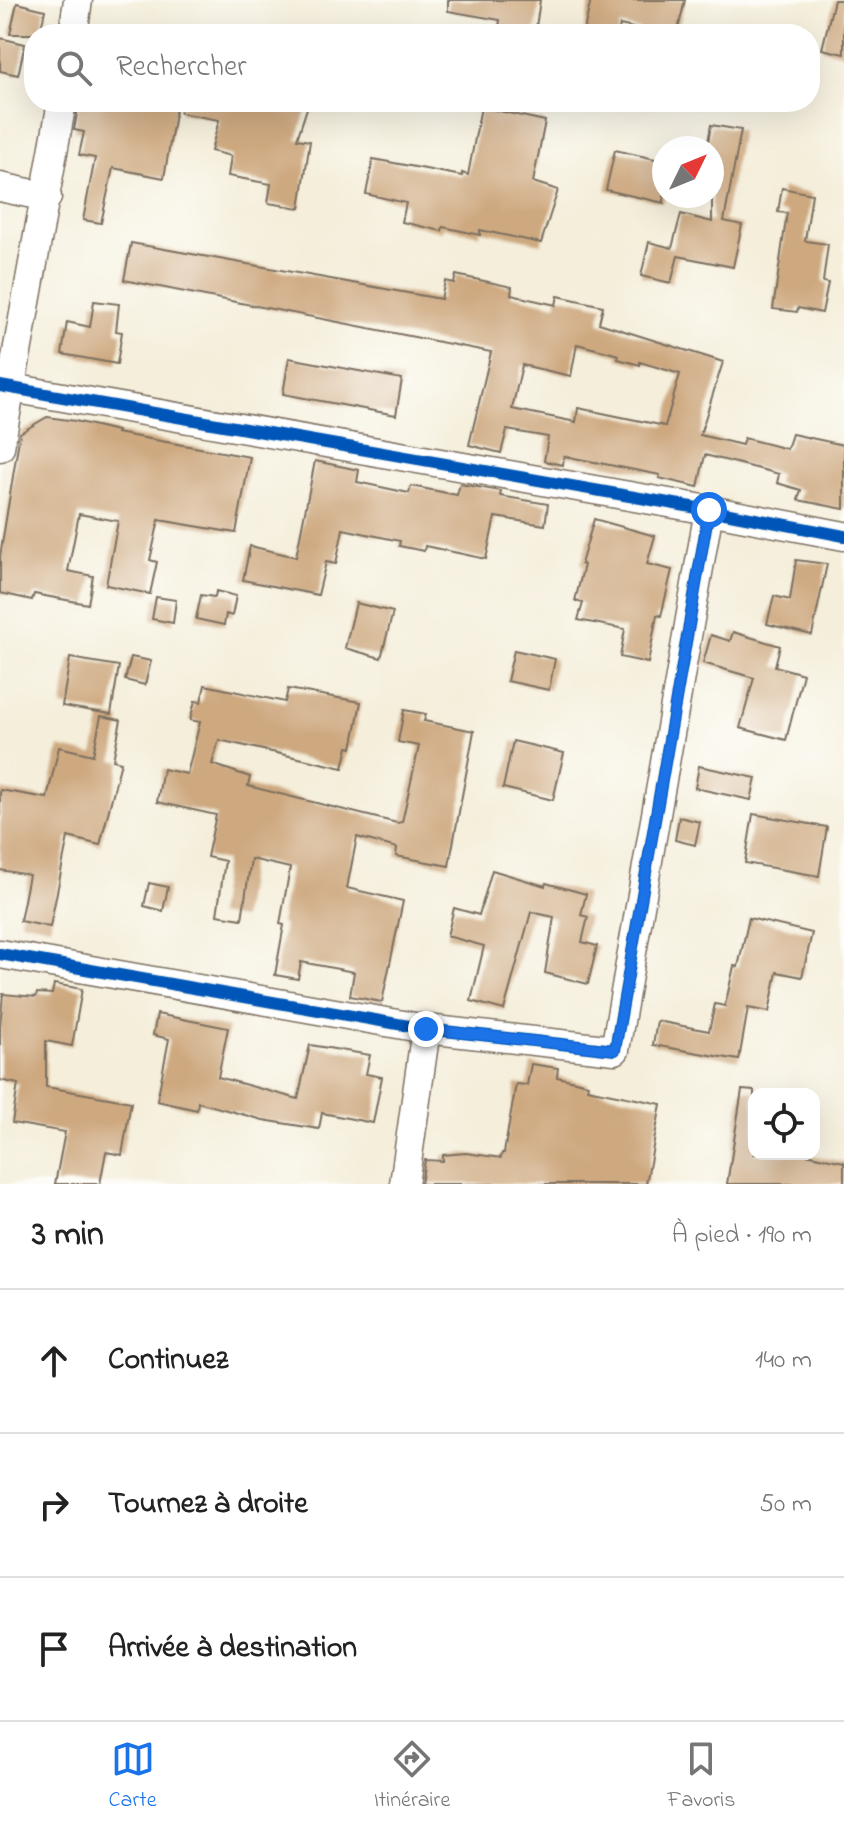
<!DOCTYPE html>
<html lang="fr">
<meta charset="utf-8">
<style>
:root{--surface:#fff;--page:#f6f6f6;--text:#222;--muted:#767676;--line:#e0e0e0;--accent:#1a73e8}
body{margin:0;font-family:"Indie Flower",sans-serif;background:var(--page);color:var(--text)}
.controls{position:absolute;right:24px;bottom:24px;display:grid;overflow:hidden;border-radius:16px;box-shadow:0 8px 32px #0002}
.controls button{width:72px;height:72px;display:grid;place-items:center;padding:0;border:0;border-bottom:2px solid var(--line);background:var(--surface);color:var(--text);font:40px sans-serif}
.compass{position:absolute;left:652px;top:136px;width:72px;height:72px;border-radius:50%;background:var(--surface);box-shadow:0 8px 32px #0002;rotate:47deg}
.stop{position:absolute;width:24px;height:24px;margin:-18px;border:6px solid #1a73e8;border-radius:50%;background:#fff}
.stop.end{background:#1a73e8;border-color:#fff;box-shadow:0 2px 8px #0008}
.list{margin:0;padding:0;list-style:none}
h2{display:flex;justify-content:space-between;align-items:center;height:104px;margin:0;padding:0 32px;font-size:34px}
h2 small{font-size:26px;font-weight:400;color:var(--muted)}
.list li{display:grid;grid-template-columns:52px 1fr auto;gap:24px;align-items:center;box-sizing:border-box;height:144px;padding:0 32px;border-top:2px solid var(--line)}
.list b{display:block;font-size:30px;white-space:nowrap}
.list em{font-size:26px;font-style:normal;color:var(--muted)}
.icon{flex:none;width:44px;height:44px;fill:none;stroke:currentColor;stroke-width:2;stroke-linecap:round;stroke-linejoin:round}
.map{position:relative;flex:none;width:844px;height:1184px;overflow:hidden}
.search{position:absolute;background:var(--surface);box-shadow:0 8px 32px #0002;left:24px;right:24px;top:24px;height:88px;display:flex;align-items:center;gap:20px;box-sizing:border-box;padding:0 28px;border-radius:32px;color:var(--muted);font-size:30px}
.sheet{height:536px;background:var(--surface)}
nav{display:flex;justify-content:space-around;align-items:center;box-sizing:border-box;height:112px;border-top:2px solid var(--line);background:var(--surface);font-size:22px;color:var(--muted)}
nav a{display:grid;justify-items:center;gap:4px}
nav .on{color:var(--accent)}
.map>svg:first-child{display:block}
</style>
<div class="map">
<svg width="844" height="1184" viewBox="0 0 844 1184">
<rect width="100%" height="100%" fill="#fdfcf7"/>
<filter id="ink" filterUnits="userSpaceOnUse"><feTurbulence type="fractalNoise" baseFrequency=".0125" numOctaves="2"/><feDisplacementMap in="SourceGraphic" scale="16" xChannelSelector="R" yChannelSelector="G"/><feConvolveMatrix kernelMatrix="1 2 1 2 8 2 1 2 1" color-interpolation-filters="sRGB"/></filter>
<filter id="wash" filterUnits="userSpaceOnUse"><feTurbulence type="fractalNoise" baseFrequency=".006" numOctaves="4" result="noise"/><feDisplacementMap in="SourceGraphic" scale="32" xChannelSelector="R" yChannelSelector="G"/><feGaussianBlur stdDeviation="1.8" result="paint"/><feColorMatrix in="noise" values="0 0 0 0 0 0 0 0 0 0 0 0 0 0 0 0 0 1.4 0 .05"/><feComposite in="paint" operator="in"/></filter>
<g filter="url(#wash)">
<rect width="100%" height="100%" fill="#f4eeda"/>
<g id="blocks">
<!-- building -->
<path fill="#cea980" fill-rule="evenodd" d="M448,0H540L535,34H498L500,20L448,11Z
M591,0H685L677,34H659L620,25L618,34H583Z
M834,0H844V54L822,49Z
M17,3L45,10L40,34H10Z
M0,38L25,44L18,75L0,71Z
M79,102H177L164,178L113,168L101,223L83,220L95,158L79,155L84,132L74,130Z
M181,102H309L297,139L310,141L300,208L268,203L271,184L228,176L231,156L211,151L219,120L180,113Z
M481,107L545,121L533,182L558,190L541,243L480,230V235L443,227L442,231L402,222L406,203L366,194L373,159L462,176V173L468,175Z
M711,125L741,130L724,221L742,225L733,267L678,256L671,283L641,276L649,242L672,248L681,214L712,222V148H707Z
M615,150L664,161V203L606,190Z
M782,188L812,194L805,241L828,244L823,282L828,283L822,313L798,308L797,312L773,309L787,213L778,212Z
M131,243L441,299L445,281L454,283L456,275L512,287L511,295L556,305L558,296L603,306L599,323L723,362L700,435L742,445L744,438L787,449L792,434L844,445V509L798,500L801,490L777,483L779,474L705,455L698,487L659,478L660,475L564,456L563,465L544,461L548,437L507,430L501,453L469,445L491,352L124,280ZM577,344L619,355L618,359L640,365V362L680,374L665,426L578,408L576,422L512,409L522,365L571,376Z
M94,301L119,304L116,331L122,332L117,364L62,354L67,322L90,327Z
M289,358L402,379L396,415L283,394Z
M47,417L75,421L117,431L116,433L250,457L236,533L159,520L150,560L157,562L150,594L106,585L118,521L79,514L68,571L93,576L88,604L34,594L32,600L0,593V556L20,433Z
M315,461L359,470L357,482L409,493L411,486L457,495L460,484L501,491L500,496L548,504L545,525L495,517L486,559L425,546L424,551L399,546L400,541L343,529L336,564L326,562L318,595L243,580L250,546L296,557Z
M594,519L655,536L647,564L672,570L661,616L657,615L648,663L620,657L625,629L578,620L583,603L575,601L584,565L581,564Z
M796,560L827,564L812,635L767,624L774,596L790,600Z
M216,591L236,596L232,616L226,614L224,625L196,619L201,595L215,597Z
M156,597L176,600L173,623L152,619Z
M356,603L393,612L381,658L345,648Z
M733,632L780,646L775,666L803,674L786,740L740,728L754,678L703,663L711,635L730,641Z
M514,650L555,659L549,690L507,681Z
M131,657L151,661L145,685L125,680Z
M70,658L119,666L111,714L62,706Z
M205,685L285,702L288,689L361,702L352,748L348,747L343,768L219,740L212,764L250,777L248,786L397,823L402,822L419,746L398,742L404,710L426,714L424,721L474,731L449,866L396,856L397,848L357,837L347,888L403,901L382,1002L350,996L354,972L301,962L298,979L275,975L284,925L280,924L290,868L251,859L242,919L217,915L225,861L207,857L216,815L157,802L163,769L187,774L200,722L190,720L195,701L201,702Z
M101,716L121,720L113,760L121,762L100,845L68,837L50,927L20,921L29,875L0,870V790L47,798L59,747L93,755Z
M513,741L564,753L553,800L503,788Z
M699,766L756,778L751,800L695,788Z
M753,814L827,827L819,876L745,863Z
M679,817L700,822L695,845L675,840Z
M492,870L545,886L546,883L586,894L581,915L588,917L582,942L597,946L588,984L545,973L554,917L531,912L504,1010L471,1001L484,946L447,936L454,908L479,915Z
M149,883L168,887L163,911L144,906Z
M749,918L812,933L802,977L777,972L769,1012L748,1008L739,1060L653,1045L657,1021L709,1031L715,1004L725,1006L734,966L738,967Z
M54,984L82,989L72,1046L46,1041V1087L131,1102L122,1155L106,1152L100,1184H55L65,1132L12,1123L18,1084L0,1080V1025L3,994L36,997L37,993L52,994Z
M157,1014L228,1028L218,1077L298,1099L310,1045L370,1055L366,1074L382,1077L373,1123L322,1113L319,1129L263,1120L198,1102L197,1110L157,1101L169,1039L153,1035Z
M531,1064L558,1068L557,1077L588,1084L587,1089L661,1104L646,1184H421L425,1160L443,1161V1155L466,1153L501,1158L502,1153H504L516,1084L527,1085Z
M742,1090L754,1091V1154H806L844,1162V1184H727Z"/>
</g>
</g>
<g filter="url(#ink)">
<use href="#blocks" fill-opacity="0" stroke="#7c6f60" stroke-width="2"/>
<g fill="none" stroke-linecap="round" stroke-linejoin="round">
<!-- minor casing -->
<g stroke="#7c6f60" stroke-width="31">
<path id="minor" d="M73,34L78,0
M0,187L47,197
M0,386L709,510L844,536
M0,447L62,102
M0,954L426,1029L615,1050L709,510
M404,1184L426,1029"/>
</g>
<!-- minor -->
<use href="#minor" stroke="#fff" stroke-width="28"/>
<!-- cycleway casing -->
<g stroke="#fdfcf7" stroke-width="17">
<path id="cycleway" d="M0,386L709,510L844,536
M0,954L426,1029L615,1050L709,510"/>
</g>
<!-- cycleway -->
<use href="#cycleway" stroke="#0057b8" stroke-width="12"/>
</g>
</g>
<g fill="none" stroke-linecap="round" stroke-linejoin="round" filter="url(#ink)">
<!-- route -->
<path stroke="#1a73e8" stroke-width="10" d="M426,1029L615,1050L709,510"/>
</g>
</svg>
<div class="controls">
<button><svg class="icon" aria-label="locate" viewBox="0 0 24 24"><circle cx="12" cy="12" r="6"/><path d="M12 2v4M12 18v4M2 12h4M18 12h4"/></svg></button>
</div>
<svg class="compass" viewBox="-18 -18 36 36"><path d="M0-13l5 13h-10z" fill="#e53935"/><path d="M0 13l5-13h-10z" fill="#767676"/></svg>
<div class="stop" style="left:709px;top:510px"></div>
<div class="stop end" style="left:426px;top:1029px"></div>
<div class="search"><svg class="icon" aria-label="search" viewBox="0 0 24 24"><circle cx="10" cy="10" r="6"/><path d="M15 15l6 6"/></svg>Rechercher</div>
</div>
<section class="sheet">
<h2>3 min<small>À pied · 190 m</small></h2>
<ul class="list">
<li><svg class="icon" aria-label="ahead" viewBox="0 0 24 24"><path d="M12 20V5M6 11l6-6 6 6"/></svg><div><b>Continuez</b></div><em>140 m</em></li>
<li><svg class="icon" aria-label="right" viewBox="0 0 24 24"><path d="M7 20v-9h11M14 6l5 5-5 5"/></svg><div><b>Tournez à droite</b></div><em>50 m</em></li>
<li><svg class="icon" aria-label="arrive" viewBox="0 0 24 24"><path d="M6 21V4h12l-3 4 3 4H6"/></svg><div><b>Arrivée à destination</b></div></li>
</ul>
</section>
<nav>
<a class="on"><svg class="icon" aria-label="map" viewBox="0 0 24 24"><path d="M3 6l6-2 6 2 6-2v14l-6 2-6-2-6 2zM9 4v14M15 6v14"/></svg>Carte</a>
<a><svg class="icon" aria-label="directions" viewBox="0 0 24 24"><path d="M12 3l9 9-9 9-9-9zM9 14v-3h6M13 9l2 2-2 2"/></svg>Itinéraire</a>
<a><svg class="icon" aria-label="saved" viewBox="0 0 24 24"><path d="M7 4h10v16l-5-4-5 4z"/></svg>Favoris</a>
</nav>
